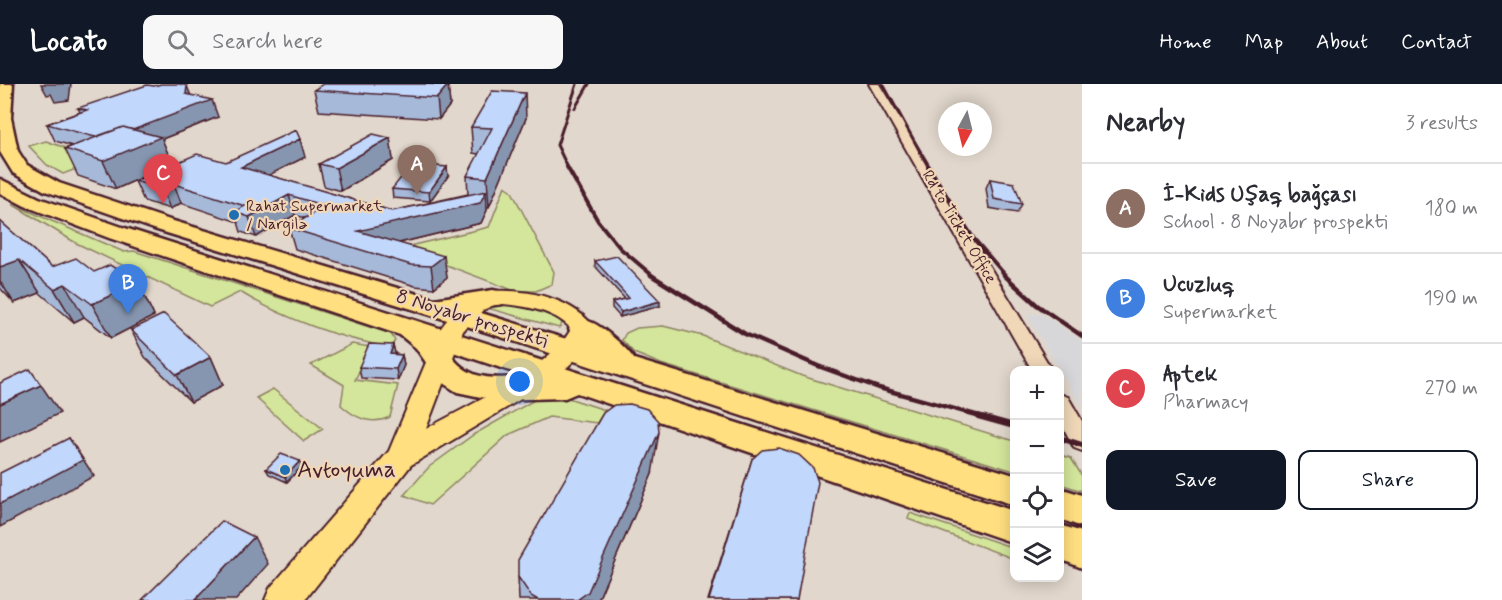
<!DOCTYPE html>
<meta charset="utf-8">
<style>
:root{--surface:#fff;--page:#f7f7f7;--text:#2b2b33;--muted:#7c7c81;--line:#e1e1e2;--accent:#111827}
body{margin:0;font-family:Mynerve,sans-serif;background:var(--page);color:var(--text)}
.controls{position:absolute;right:18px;bottom:18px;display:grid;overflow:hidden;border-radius:12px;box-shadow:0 3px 15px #0003}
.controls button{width:54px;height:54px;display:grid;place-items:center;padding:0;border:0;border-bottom:2px solid var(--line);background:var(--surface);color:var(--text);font:30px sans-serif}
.compass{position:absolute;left:938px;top:18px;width:54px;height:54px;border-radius:50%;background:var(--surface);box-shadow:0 3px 15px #0003;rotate:187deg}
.you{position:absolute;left:520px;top:298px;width:21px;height:21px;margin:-15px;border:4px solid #fff;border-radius:50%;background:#1a73e8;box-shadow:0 0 0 9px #1a73e833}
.badge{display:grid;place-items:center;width:39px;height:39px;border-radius:50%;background:var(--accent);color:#fff;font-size:20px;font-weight:700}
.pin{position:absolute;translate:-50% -50px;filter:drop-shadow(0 2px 3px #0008)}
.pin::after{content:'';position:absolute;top:32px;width:21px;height:18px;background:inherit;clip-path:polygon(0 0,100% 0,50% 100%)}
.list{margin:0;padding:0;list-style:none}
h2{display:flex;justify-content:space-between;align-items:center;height:78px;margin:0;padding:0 24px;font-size:26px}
h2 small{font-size:20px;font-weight:400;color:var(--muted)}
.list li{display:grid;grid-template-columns:39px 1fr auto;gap:18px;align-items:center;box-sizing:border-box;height:90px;padding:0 24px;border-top:2px solid var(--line)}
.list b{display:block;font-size:22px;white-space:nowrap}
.list p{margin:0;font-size:20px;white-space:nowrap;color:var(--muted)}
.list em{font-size:20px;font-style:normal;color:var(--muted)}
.actions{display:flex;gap:12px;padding:18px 24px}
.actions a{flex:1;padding:14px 0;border:2px solid var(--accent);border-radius:12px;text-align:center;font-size:21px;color:var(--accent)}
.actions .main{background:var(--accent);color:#fff}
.icon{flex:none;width:33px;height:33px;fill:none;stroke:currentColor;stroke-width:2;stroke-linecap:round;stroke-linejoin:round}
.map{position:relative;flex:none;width:1082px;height:516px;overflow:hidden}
header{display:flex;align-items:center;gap:36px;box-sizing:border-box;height:84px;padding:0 30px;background:var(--accent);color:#fff}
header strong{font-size:28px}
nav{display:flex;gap:33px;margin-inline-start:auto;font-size:21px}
.search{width:420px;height:54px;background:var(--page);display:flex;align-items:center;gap:15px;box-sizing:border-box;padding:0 21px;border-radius:12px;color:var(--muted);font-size:22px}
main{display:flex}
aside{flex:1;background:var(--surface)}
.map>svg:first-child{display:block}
</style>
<header>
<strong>Locato</strong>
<div class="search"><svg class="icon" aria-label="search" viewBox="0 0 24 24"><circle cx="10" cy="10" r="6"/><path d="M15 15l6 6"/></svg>Search here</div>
<nav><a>Home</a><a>Map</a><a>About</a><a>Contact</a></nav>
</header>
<main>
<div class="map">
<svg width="1082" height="516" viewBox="0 0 1082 516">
<rect width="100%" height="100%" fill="#e1d7cc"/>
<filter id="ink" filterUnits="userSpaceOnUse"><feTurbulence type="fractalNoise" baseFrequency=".0167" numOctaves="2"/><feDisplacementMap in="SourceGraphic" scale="12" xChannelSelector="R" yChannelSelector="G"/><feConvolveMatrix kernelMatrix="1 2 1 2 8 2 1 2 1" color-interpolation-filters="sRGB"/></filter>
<g filter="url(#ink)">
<!-- built -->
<path fill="#d7d7da" d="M1026,229L1044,231L1082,257V323Z"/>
<!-- green -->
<path fill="#d3e69b" stroke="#8e8263" stroke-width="1.5" d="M46,57L100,76L63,90L47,81L29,62Z
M505,102L511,106L554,188L552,200L536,207H515L401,164L489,143Z
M12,120L124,168L134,167L391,250L395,257L390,263C340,255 283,234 240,208L210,223L76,159Z
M495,217H504L557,232L563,238L559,244L487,224Z
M663,242L703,252L802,292L1014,357V387L661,280L634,269L622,256L626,249L637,244Z
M352,260L370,263L355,296L398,301L390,333C371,342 355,334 341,321L344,301L311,281Z
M273,305L323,345L304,357L256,314Z
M559,311L605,326L597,339L549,333L508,351L430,421L404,411L429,383L473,351L536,315Z
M1060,371L1071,374L1082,392V407L1060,400Z
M910,429L1014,464V475L908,435Z"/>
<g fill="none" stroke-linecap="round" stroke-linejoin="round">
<!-- minor casing -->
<g stroke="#4a1f2b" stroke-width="4">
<path id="minor" d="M869,0H879L1052,286H1032Z
M1060,310L1068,313L1082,337V367L1074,364L1060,337Z"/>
</g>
<!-- major casing -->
<g stroke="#4a1f2b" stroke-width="4">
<path id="major" d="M494,207C528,205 575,215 595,245L584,267L556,294L411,381L305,516H265L270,504L389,367L439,247C454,225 468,213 494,207ZM503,220C526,222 556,227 571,245C550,285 467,322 426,345L463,247L483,226L494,221Z"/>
</g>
<!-- highway casing -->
<g stroke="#4a1f2b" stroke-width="5">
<path id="highway" d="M0,0H13L11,34L18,67L27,81L59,99L170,136L434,215L493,206L502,208L506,214L502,220L468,225L583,260L569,245L573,239C580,237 586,235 593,239C604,244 628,265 634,275L1014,391V421L486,248L154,145L45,107L13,89L0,68Z
M0,95L39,114L125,144L1014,427V459L577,309L565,314L495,316L457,308L438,296L416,264L400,251L109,154L25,122L0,109ZM447,266L525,292C491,295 468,298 447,266Z
M1060,404L1082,411V443L1060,435Z
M1060,441L1082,448V484L1060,475Z"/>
</g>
<!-- minor -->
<use href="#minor" fill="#efd7b7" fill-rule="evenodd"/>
<!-- major -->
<use href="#major" fill="#ffdf80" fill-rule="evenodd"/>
<!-- highway -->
<use href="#highway" fill="#ffdf80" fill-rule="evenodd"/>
<!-- rail-far3 -->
<path stroke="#4a1f2b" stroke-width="3" d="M883,0L929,84
M575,24L589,0
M568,84L557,61L577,0"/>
<!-- rail-far2 -->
<path stroke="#4a1f2b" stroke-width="4" d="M567,83L598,137L620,164L653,192
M928,83L974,155L1006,192"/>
<!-- rail-far1 -->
<path stroke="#4a1f2b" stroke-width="4.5" d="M651,191L745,250L818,282L879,304L983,333
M1004,191L1037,221L1082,252"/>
<!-- rail -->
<path stroke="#4a1f2b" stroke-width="6" d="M978,332L1014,342
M1060,354L1082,361"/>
</g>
<!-- wall -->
<path fill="#a6b9d9" stroke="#4a1f2b" stroke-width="1.5" d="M448,1L450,21L439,35L319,27L314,6Z
M190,11L218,33L162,55L172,80L116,105L78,92L65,65L72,62L55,57L47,40L80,28L78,24Z
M526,34L489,123H487V126L481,139L399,159L447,193L434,204L415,202L295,165L289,144L305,134L295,131L256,153L241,148L238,138L181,119L170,125L144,117L135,97L305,73L268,91L392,127L468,110L467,92L479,70L473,69L471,43Z
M390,54L393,76L341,107L324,102L319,80Z
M448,92L430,117L393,114L392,105Z
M990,95L1022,120L1017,129L989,124L986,104Z
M0,137L52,183L94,188L138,199L154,232L111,254L84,233L74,238L40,209L14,219L0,204Z
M595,177L660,222L620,233L612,224V218L625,215L595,182Z
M131,246L211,273L223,301L191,318L145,273Z
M393,261L395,270L402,271L404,281L398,296L361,294L359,283Z
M752,375L797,516H708Z
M300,377L302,382L287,398L269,390L266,385Z
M652,390L598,516H519L518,493Z"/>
<!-- shaded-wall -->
<path fill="#8796b0" stroke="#4a1f2b" stroke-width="1.5" d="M41,0H71L69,16L55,18L51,10L47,11Z
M448,1L450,21L439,35L437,14Z
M187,2L193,17L212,16L218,33L162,55L172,80L116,105L103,77L104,56Z
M525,9L526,34L489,123L487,94Z
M390,54L393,76L341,107L336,84Z
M300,55L305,73L247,102L241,83Z
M447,83L448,92L430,117L429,108Z
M174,100L181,119L170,125L162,105Z
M486,107L487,126L481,139L366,167L358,147Z
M289,111L295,131L256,153L249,133Z
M444,172L447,193L434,204L431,182Z
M19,176L40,209L14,219L0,197V183Z
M138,199L154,232L111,254L92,220Z
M65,200L84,233L74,238L54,205Z
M660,217V222L620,233L621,228Z
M393,261L396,272L390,270Z
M402,271L404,281L398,296L396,285Z
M211,273L223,301L191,318L177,291Z
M41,301L60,329L0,358V320Z
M659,348L652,390L598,516H577Z
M69,354L94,392L0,443V420Z
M300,377L302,382L287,398L285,393Z
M254,453L268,480L236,516H195Z"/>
<!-- building -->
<path fill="#c1d7fc" stroke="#4a1f2b" stroke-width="1.5" d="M161,0H180L187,2L186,10L212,16L133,46L123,43L95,53L47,40L87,26L78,24L147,1L154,2Z
M323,0H422L448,1L437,14L314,6Z
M492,7L525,9L487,94L467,92L492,44L471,43Z
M123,43L161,53L103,77L65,65Z
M296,46L300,55L241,83L392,127L486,107L480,119L358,147L444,172L431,182L411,181L289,144L325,122L289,111L249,133L234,128L245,122L174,100L162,105L135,97L197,70L226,78Z
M373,50L390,54L336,84L319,80Z
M412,80L447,83L429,108L392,105Z
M990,95L1014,99L1022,120L994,115Z
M0,137L52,183L76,174L94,188L110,181L138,199L92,220L65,200L54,205L19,176L0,183Z
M617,172L660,217L621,228L612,218L629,214L595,177Z
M164,230L211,273L177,291L131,246Z
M369,260L393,261L390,270L402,271L396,285L359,283Z
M30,285L41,301L0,320V299Z
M630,320L647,325L658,337L659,348L588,508L577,516H538L531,512L518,493V476L603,329L614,321Z
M69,354L83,376L0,420V389Z
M779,364L799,371L813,384L818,398L797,516H709L752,375L762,366Z
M281,370L300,377L285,393L266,385Z
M222,437L254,453L195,516H142Z"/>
</g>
<!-- markers -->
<g fill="#1f6fb2" stroke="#efd7b7" stroke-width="2">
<circle cx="234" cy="131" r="6"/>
<circle cx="285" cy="386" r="6"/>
</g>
<g text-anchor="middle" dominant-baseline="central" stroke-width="4.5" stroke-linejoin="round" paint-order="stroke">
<!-- far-poi labels -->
<g font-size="16" fill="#4a1f2b" stroke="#efd7b7" text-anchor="start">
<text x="246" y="122">Rahat Supermarket<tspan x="246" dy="18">/ Nargilə</tspan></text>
</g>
<!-- far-street labels -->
<g font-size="16" fill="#4a1f2b" stroke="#efd7b7">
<text transform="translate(959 143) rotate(59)">Rd to Ticket Office</text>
</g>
<!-- street labels -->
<g font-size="20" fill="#4a1f2b" stroke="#efd7b7">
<text transform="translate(472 235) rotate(17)">8 Noyabr prospekti</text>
</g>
<!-- near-poi labels -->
<g font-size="24" fill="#4a1f2b" stroke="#efd7b7" text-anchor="start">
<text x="297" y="386">Avtoyuma</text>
</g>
</g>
</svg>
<div class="controls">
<button>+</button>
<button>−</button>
<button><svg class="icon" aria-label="locate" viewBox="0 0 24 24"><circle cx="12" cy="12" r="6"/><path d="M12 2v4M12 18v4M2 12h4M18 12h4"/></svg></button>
<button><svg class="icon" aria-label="layers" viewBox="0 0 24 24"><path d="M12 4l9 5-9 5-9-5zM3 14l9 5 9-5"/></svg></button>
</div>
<svg class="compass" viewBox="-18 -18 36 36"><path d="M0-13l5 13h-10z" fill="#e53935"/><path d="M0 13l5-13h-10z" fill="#7c7c81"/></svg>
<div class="you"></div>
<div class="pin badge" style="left:417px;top:111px;background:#8d6e63">A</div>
<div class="pin badge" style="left:128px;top:230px;background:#3f7fe0">B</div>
<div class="pin badge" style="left:163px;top:120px;background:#e0444e">C</div>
</div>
<aside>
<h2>Nearby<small>3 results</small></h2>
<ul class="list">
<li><span class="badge" style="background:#8d6e63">A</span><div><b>İ-Kids Uşaq bağçası</b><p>School · 8 Noyabr prospekti</p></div><em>180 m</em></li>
<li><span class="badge" style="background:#3f7fe0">B</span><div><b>Ucuzluq</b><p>Supermarket</p></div><em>190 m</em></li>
<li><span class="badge" style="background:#e0444e">C</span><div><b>Aptek</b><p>Pharmacy</p></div><em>270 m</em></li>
</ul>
<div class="actions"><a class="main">Save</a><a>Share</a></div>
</aside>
</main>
